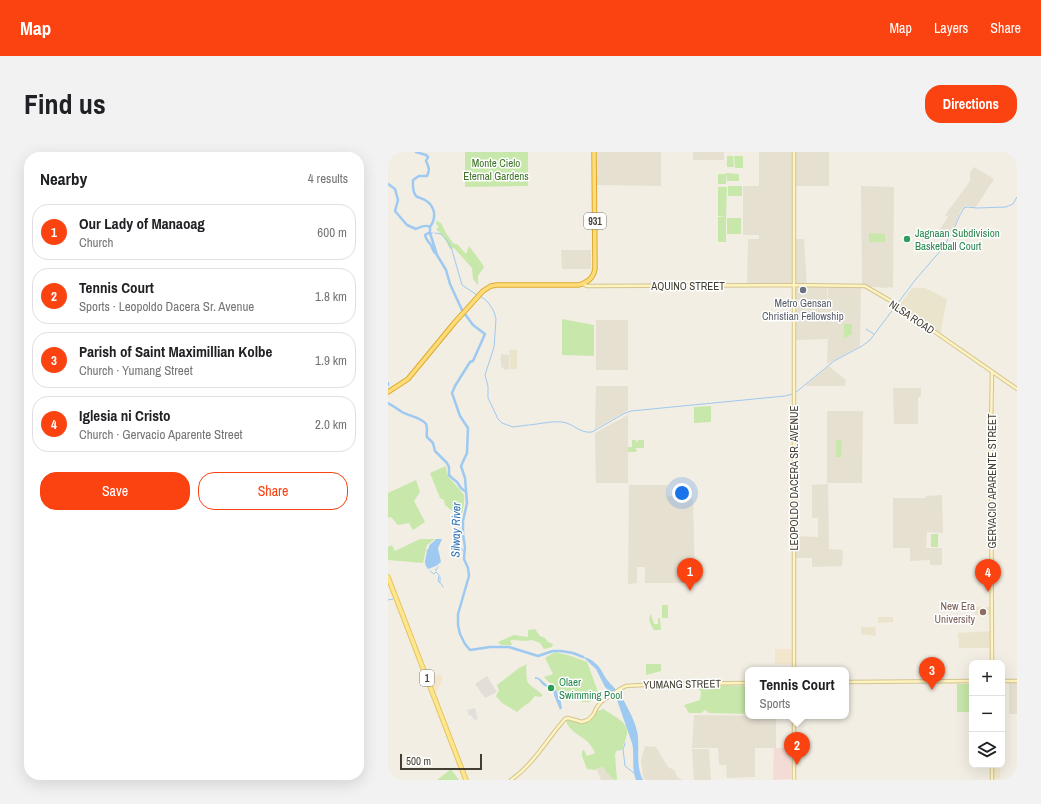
<!DOCTYPE html>
<meta charset="utf-8">
<style>
:root{--surface:#fff;--page:#f2f2f2;--text:#202124;--muted:#757577;--line:#e0e0e0;--accent:#fb4211}
body{margin:0;font-family:"Archivo Narrow",sans-serif;background:var(--page);color:var(--text)}
.controls{position:absolute;right:12px;bottom:12px;display:grid;overflow:hidden;border-radius:8px;box-shadow:0 4px 16px #0002}
.controls button{width:36px;height:36px;display:grid;place-items:center;padding:0;border:0;border-bottom:1px solid var(--line);background:var(--surface);color:var(--text);font:20px sans-serif}
.scale{position:absolute;left:12px;bottom:10px;width:82px;box-sizing:border-box;padding-left:4px;border:2px solid #433e33;border-top:0;font-size:11px;line-height:14px;white-space:nowrap;color:#433e33;-webkit-text-stroke:3px #fff;paint-order:stroke}
.you{position:absolute;left:294px;top:341px;width:14px;height:14px;margin:-10px;border:3px solid #fff;border-radius:50%;background:#1a73e8;box-shadow:0 0 0 6px #1a73e833}
.badge{display:grid;place-items:center;width:26px;height:26px;border-radius:50%;background:var(--accent);color:#fff;font-size:13px;font-weight:700}
.pin{position:absolute;translate:-50% -33px;filter:drop-shadow(0 1px 2px #0008)}
.pin::after{content:'';position:absolute;top:21px;width:14px;height:12px;background:inherit;clip-path:polygon(0 0,100% 0,50% 100%)}
.popup{position:absolute;left:357px;top:515px;width:104px;height:52px;box-sizing:border-box;display:grid;place-content:center;border-radius:8px;background:var(--surface);filter:drop-shadow(0 1px 3px #0005);font-size:13px;white-space:nowrap;color:var(--muted)}
.popup b{font-size:15px;color:var(--text)}
.popup::after{content:'';position:absolute;left:50%;top:100%;margin-left:-8px;border:8px solid transparent;border-top-color:var(--surface)}
.list{margin:0;padding:0;list-style:none}
h2{display:flex;justify-content:space-between;align-items:center;height:52px;margin:0;padding:0 16px;font-size:17px}
h2 small{font-size:13px;font-weight:400;color:var(--muted)}
.list li{display:grid;grid-template-columns:26px 1fr auto;gap:12px;align-items:center;box-sizing:border-box;height:56px;margin:0 8px 8px;padding:0 8px;border:1px solid var(--line);border-radius:16px}
.list b{display:block;font-size:15px;white-space:nowrap}
.list p{margin:0;font-size:13px;white-space:nowrap;color:var(--muted)}
.list em{font-size:13px;font-style:normal;color:var(--muted)}
.actions{display:flex;gap:8px;padding:12px 16px}
.actions a{flex:1;padding:9px 0;border:1px solid var(--accent);border-radius:16px;text-align:center;font-size:14px;color:var(--accent)}
.actions .main{background:var(--accent);color:#fff}
.icon{flex:none;width:22px;height:22px;fill:none;stroke:currentColor;stroke-width:2;stroke-linecap:round;stroke-linejoin:round}
.map{position:relative;flex:none;width:629px;height:628px;overflow:hidden;border-radius:16px}
header{display:flex;align-items:center;gap:24px;box-sizing:border-box;height:56px;padding:0 20px;background:var(--accent);color:#fff}
header strong{font-size:19px}
nav{display:flex;gap:22px;margin-inline-start:auto;font-size:14px}
.intro{display:flex;align-items:center;justify-content:space-between;box-sizing:border-box;height:96px;padding:0 24px}
h1{margin:0;font-size:28px}
.button{padding:10px 18px;border-radius:16px;background:var(--accent);color:#fff;font-size:14px;font-weight:700}
main{display:flex;gap:24px;padding:0 24px}
aside{flex:1;background:var(--surface);border-radius:16px;box-shadow:0 4px 16px #0002}
.map>svg:first-child{display:block}
</style>
<header>
<strong>Map</strong>
<nav><a>Map</a><a>Layers</a><a>Share</a></nav>
</header>
<div class="intro"><h1>Find us</h1><a class="button">Directions</a></div>
<main>
<aside>
<h2>Nearby<small>4 results</small></h2>
<ul class="list">
<li><span class="badge">1</span><div><b>Our Lady of Manaoag</b><p>Church</p></div><em>600 m</em></li>
<li><span class="badge">2</span><div><b>Tennis Court</b><p>Sports · Leopoldo Dacera Sr. Avenue</p></div><em>1.8 km</em></li>
<li><span class="badge">3</span><div><b>Parish of Saint Maximillian Kolbe</b><p>Church · Yumang Street</p></div><em>1.9 km</em></li>
<li><span class="badge">4</span><div><b>Iglesia ni Cristo</b><p>Church · Gervacio Aparente Street</p></div><em>2.0 km</em></li>
</ul>
<div class="actions"><a class="main">Save</a><a>Share</a></div>
</aside>
<div class="map">
<svg width="629" height="628" viewBox="0 0 629 628">
<rect width="100%" height="100%" fill="#f2eee3"/>
<!-- residential -->
<path fill="#e6e0d1" d="M209,0H273V34L209,33Z
M305,0H336V8H305Z
M371,0H405V87H416L419,133H359L360,87H371V83H355V34H371Z
M407,0H441V34H408Z
M586,15L606,27L588,55L578,54L573,58L567,73L560,86L551,78L560,65L557,63L580,32L582,28V21Z
M473,34L506,35L505,136L501,135L499,136L474,134Z
M173,98H203V117H174Z
M408,134H439L440,161V135L473,136L472,194L439,212L440,185L439,187L407,188Z
M208,168H240V218H208Z
M113,202L121,203V217L116,218V216L113,215V208H112V207H113Z
M441,214L458,228L457,234H417Z
M208,234H240V258L207,277Z
M505,236H533V245H530V272H506Z
M439,259H475L474,331H439Z
M240,263V331H208L207,281Z
M440,332L441,397L455,398L454,414L424,415V406H407L406,384L430,385V366H424V333Z
M241,333H279V344H287L288,347H305L307,431H257V415H249V431L240,432Z
M554,343L555,381L539,380L538,396H554V413H542V408L522,409V396H505V346H538V344Z
M621,530H629V562H621Z
M306,563L388,564V596H367V625L339,626L338,613H331L330,596H304Z
M257,594L268,595L280,615L286,618L290,626L295,628H257L255,624L253,609Z
M304,597H321L323,628H306Z
M214,614L217,615L221,623L226,628H213L209,618Z"/>
<!-- commercial -->
<path fill="#f4e6cd" d="M387,497H404V512H387Z
M53,522L55,527L48,541L42,526Z
M605,614H612V627L605,626Z"/>
<!-- industrial -->
<path fill="#e3dfd8" d="M99,524L109,540L97,546L87,532Z"/>
<!-- education -->
<path fill="#ebe4cc" d="M524,136H537L559,147L552,183L510,155Z
M121,198H129V217H122Z
M587,455H604V463H587Z
M490,465H505V470L490,471Z
M473,475H487L488,484L473,482Z
M604,479V496H571L570,481Z"/>
<!-- medical -->
<path fill="#f3dbd6" d="M386,596H404L403,627L385,628Z"/>
<!-- green -->
<path fill="#c8e7ab" d="M77,0H140V34L77,35Z
M339,4H345L346,15H339Z
M346,4H355V16H347Z
M338,21L351,22V29H339Z
M330,22H338V32H330Z
M340,34H354V44H340Z
M330,35H339L338,65L330,64Z
M330,65H338V90H330Z
M339,66H353V82H339Z
M48,69L53,71L58,81L65,91L70,93L78,102L81,94L93,110L96,115L90,124V133L85,127L84,116L66,96L62,97L56,85L48,77L51,75L48,72Z
M481,81L497,82V90H481Z
M174,167L206,173V204L174,203Z
M456,172H464V182L456,186Z
M323,254V270L306,271V255Z
M244,288H248V290H249L250,288H256V296H246L249,297L248,300H240V295H244Z
M448,288H454L453,305H448Z
M58,314C58,326 65,329 72,338C73,339 75,342 76,343C77,349 75,357 74,362L69,363L57,353L56,348L52,346L42,321Z
M28,328L32,340L26,349L37,370L25,378L21,371L10,373L3,365L0,366V341Z
M543,382H550V395H543Z
M32,387H47L39,393L35,411L0,408V395L4,393L7,399Z
M274,453H280V466H274Z
M263,462L264,466L266,472H270V466H272L273,478H266C263,473 259,468 263,462Z
M147,477L152,484L157,486L160,490L165,492L164,495L156,497L152,491L144,488L138,489L124,488L122,489L124,492V493H114L110,491L112,489L126,483L140,485V478Z
M167,500L183,504L199,510L212,545L201,550H194L193,547L178,549L156,525L165,522L157,506Z
M139,512L138,515L139,529L142,533L155,543L152,545L147,544L141,551L136,554L129,560L114,551L108,544L111,538L109,533L131,516Z
M273,512V519L258,523V512Z
M569,532H584V560H569Z
M314,533L360,534V562L321,561L317,558L313,561H301L296,553L312,548L313,539L309,537Z
M216,557C224,564 241,569 239,582C238,587 235,593 234,598L228,599L227,603L229,628H226L219,621L215,614L207,618L199,617L194,604V599L196,598L199,604L207,601C205,597 203,593 200,590C192,583 181,579 178,569L179,567C196,572 199,574 209,559Z
M63,617L71,628H49Z"/>
<!-- parking -->
<path fill="#e2e0dc" d="M87,556L90,567L86,568L84,564L81,563L79,558Z"/>
<!-- water -->
<path fill="#9ec9f0" d="M48,387H54L50,396L53,410L48,414L40,417C34,410 39,405 39,398L41,396V394C43,391 46,390 48,387Z
M194,504C198,506 204,507 207,511C213,515 215,523 220,529C223,533 227,536 230,540C238,551 249,572 250,585C251,599 248,615 255,628H248C243,616 247,603 244,591L229,548L217,535L208,517Z
M147,525L151,526C154,528 156,531 159,533C165,536 170,537 170,545L172,546L174,556L172,558L166,543V541L162,537L155,533L150,527H147Z"/>
<g fill="none" stroke-linecap="round" stroke-linejoin="round">
<!-- stream -->
<path stroke="#9ec9f0" stroke-width="1" d="M42,81H45
M47,81L53,82L60,90L64,98L74,133L89,143
M92,144L99,149L104,156L106,160L108,167L106,195L97,223L100,234V246L102,250L110,267L114,271L125,275L140,273
M478,177L486,182
M407,241L446,209L474,194L482,188L528,127L554,97L565,79L572,63L576,56L579,55L589,56L618,55L625,52L629,45
M141,273C152,272 163,269 174,270C185,271 192,282 204,280L235,262L243,259L397,244L405,242
M66,387L67,390L71,392L73,396L75,399H77
M42,419L46,422L48,420L51,423L50,429L54,433L55,435
M48,419L47,418L49,417L50,415
M52,430V425
M0,448L5,447
M237,591V592L235,597L237,614L246,621"/>
<!-- river -->
<path stroke="#9ec9f0" stroke-width="2.5" d="M28,0L38,3L40,5L38,9C41,15 42,18 39,24H31L25,28C25,34 24,39 28,44C30,46 34,46 37,48C47,54 49,65 42,75
M0,32L7,37L10,48L7,59L19,73L28,77C32,75 38,72 42,75V81L49,103L58,118L62,132L74,158L85,173L97,182L85,209L82,210L67,234L64,241L72,264L80,276L79,301L73,314L77,326L79,351L75,369V382L77,395L76,407L80,416L81,424L70,462V473L72,482L77,492L82,498L102,495H121L150,504L165,499H173L185,501L195,505
M42,80L37,83C38,88 40,89 43,93C44,96 45,98 47,101
M0,231V233
M0,251C5,254 10,257 14,260C21,264 33,265 38,272C40,276 38,281 39,285L45,291L47,299L59,311L61,315V323L64,326L69,330L73,336L78,340"/>
<!-- secondary casing -->
<g stroke="#d2c592" stroke-width="4.5">
<path id="secondary" d="M195,132L199,134L406,133L477,134L501,148L629,237
M604,220L603,276L604,511
M406,518V0
M614,529H629
M458,530L584,529
M123,628C146,612 159,587 177,567L180,566L194,570L200,568L205,563L209,555L213,550L232,537L238,534L273,532L360,531
M406,628V564
M604,628V613"/>
</g>
<!-- primary casing -->
<g stroke="#e3c45f" stroke-width="5.5">
<path id="primary" d="M0,425L78,628"/>
</g>
<!-- trunk casing -->
<g stroke="#dda931" stroke-width="5.5">
<path id="trunk" d="M0,240L20,227L67,170L95,139L103,134L109,133H190C199,131 206,126 207,116L206,0"/>
</g>
<!-- secondary -->
<use href="#secondary" stroke="#fff3c0" stroke-width="2.5"/>
<!-- primary -->
<use href="#primary" stroke="#fee68f" stroke-width="3.5"/>
<!-- trunk -->
<use href="#trunk" stroke="#fedd78" stroke-width="3.5"/>
</g>
<!-- markers -->
<g fill="#2e9e5b" stroke="#fff" stroke-width="1.5">
<circle cx="519" cy="87" r="4"/>
<circle cx="163" cy="536" r="4"/>
</g>
<circle fill="#6b7280" stroke="#fff" stroke-width="1.5" cx="415" cy="138" r="4"/>
<circle fill="#8d6e63" stroke="#fff" stroke-width="1.5" cx="595" cy="460" r="4"/>
<g text-anchor="middle" dominant-baseline="central" stroke-width="3" stroke-linejoin="round" paint-order="stroke">
<!-- shield labels -->
<g fill="#fff" stroke="#7b7870" stroke-width="1">
<rect x="196" y="61" width="22" height="16" rx="3"/>
<rect x="32" y="518" width="14" height="16" rx="3"/>
</g>
<g font-size="10" font-weight="bold" fill="#433e33">
<text x="207" y="69">931</text>
<text x="39" y="526">1</text>
</g>
<!-- park labels -->
<g font-size="11" fill="#3f7427" stroke="#fff">
<text x="108" y="11">Monte Cielo<tspan x="108" dy="13">Eternal Gardens</tspan></text>
</g>
<!-- leisure labels -->
<g font-size="11" fill="#27864d" stroke="#fff" text-anchor="start">
<text x="527" y="81">Jagnaan Subdivision<tspan x="527" dy="13">Basketball Court</tspan></text>
<text x="171" y="530">Olaer<tspan x="171" dy="13">Swimming Pool</tspan></text>
</g>
<!-- street labels -->
<g font-size="11" fill="#433e33" stroke="#fff">
<text x="300" y="134">AQUINO STREET</text>
<text transform="translate(524 165) rotate(34)">NLSA ROAD</text>
<text transform="translate(406 326) rotate(-90)">LEOPOLDO DACERA SR. AVENUE</text>
<text transform="translate(604 329) rotate(-90)">GERVACIO APARENTE STREET</text>
<text transform="translate(294 532) rotate(-1)">YUMANG STREET</text>
</g>
<!-- worship labels -->
<g font-size="11" fill="#5b616d" stroke="#fff">
<text x="415" y="151">Metro Gensan<tspan x="415" dy="13">Christian Fellowship</tspan></text>
</g>
<!-- education labels -->
<g font-size="11" fill="#785e54" stroke="#fff" text-anchor="end">
<text x="587" y="454">New Era<tspan x="587" dy="13">University</tspan></text>
</g>
<!-- water labels -->
<g font-size="12" font-style="italic" fill="#2d70ae" stroke="#fff">
<text transform="translate(68 378) rotate(-89)">Silway River</text>
</g>
</g>
</svg>
<div class="controls">
<button>+</button>
<button>−</button>
<button><svg class="icon" aria-label="layers" viewBox="0 0 24 24"><path d="M12 4l9 5-9 5-9-5zM3 14l9 5 9-5"/></svg></button>
</div>
<div class="scale">500 m</div>
<div class="you"></div>
<div class="pin badge" style="left:302px;top:439px">1</div>
<div class="pin badge" style="left:409px;top:613px">2</div>
<div class="popup"><b>Tennis Court</b>Sports</div>
<div class="pin badge" style="left:544px;top:538px">3</div>
<div class="pin badge" style="left:600px;top:440px">4</div>
</div>
</main>
